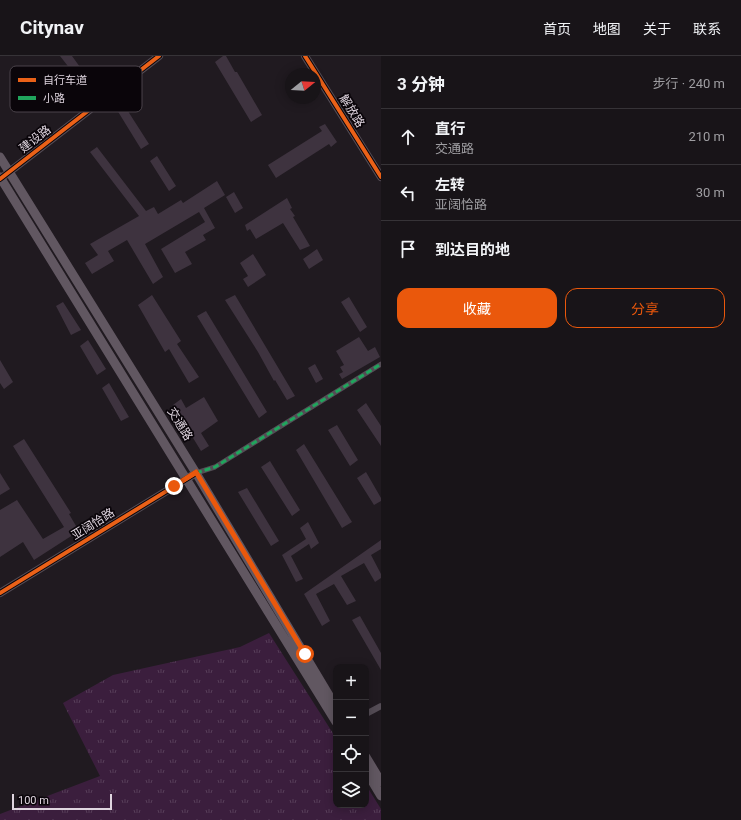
<!DOCTYPE html>
<html lang="zh">
<meta charset="utf-8">
<style>
:root{--surface:#181418;--page:#252125;--text:#f1f3f6;--muted:#9f9ea2;--line:#363337;--accent:#ea580c}
body{margin:0;font-family:Roboto,"Noto Sans SC",sans-serif;background:var(--page);color:var(--text)}
.controls{position:absolute;right:12px;bottom:12px;display:grid;overflow:hidden;border-radius:8px;box-shadow:0 2px 10px #0003}
.controls button{width:36px;height:36px;display:grid;place-items:center;padding:0;border:0;border-bottom:1px solid var(--line);background:var(--surface);color:var(--text);font:20px sans-serif}
.compass{position:absolute;left:285px;top:12px;width:36px;height:36px;border-radius:50%;background:var(--surface);box-shadow:0 2px 10px #0003;rotate:72deg}
.scale{position:absolute;left:12px;bottom:10px;width:100px;box-sizing:border-box;padding-left:4px;border:2px solid #dfd5df;border-top:0;font-size:11px;line-height:14px;white-space:nowrap;color:#dfd5df;-webkit-text-stroke:3px #0a050a;paint-order:stroke}
.stop{position:absolute;width:12px;height:12px;margin:-9px;border:3px solid #ea580c;border-radius:50%;background:#fff}
.stop.end{background:#ea580c;border-color:#fff;box-shadow:0 1px 4px #0008}
.list{margin:0;padding:0;list-style:none}
h2{display:flex;justify-content:space-between;align-items:center;height:52px;margin:0;padding:0 16px;font-size:17px}
h2 small{font-size:13px;font-weight:400;color:var(--muted)}
.list li{display:grid;grid-template-columns:26px 1fr auto;gap:12px;align-items:center;box-sizing:border-box;height:56px;padding:0 16px;border-top:1px solid var(--line)}
.list b{display:block;font-size:15px;white-space:nowrap}
.list p{margin:0;font-size:13px;white-space:nowrap;color:var(--muted)}
.list em{font-size:13px;font-style:normal;color:var(--muted)}
.actions{display:flex;gap:8px;padding:12px 16px}
.actions a{flex:1;padding:9px 0;border:1px solid var(--accent);border-radius:12px;text-align:center;font-size:14px;color:var(--accent)}
.actions .main{background:var(--accent);color:#fff}
.icon{flex:none;width:22px;height:22px;fill:none;stroke:currentColor;stroke-width:2;stroke-linecap:round;stroke-linejoin:round}
.map{position:relative;flex:none;width:381px;height:764px;overflow:hidden}
header{display:flex;align-items:center;gap:24px;box-sizing:border-box;height:56px;padding:0 20px;background:var(--surface);border-bottom:1px solid var(--line)}
header strong{font-size:19px}
nav{display:flex;gap:22px;margin-inline-start:auto;font-size:14px}
main{display:flex}
aside{flex:1;background:var(--surface)}
.map>svg:first-child{display:block}
</style>
<header>
<strong>Citynav</strong>
<nav><a>首页</a><a>地图</a><a>关于</a><a>联系</a></nav>
</header>
<main>
<div class="map">
<svg width="381" height="764" viewBox="0 0 381 764">
<defs>
<pattern id="grass-tufts" width="24" height="20" patternUnits="userSpaceOnUse"><rect width="24" height="20" fill="#3b1e3d"/><path d="M3 7l-1-3M5 7V3M7 7l1-3M15 17l-1-3M17 17v-4M19 17l1-3" fill="none" stroke="#573e59"/></pattern>
</defs>
<rect width="100%" height="100%" fill="#201a20"/>
<!-- grass -->
<path fill="url(#grass-tufts)" d="M269,577L336,682V749H366V729L381,753V764H0V758L100,720L63,647L113,619L240,591Z"/>
<!-- building -->
<path fill="#3e333f" d="M60,0H72L85,18L78,23Z
M223,0H226L235,16H237L262,59L251,66L215,6Z
M124,49L149,88L141,93L117,54Z
M325,68L337,86L331,91L329,88L276,122L268,109L322,75L319,71Z
M97,91L146,155L154,151L158,158L181,144L183,147L217,125L225,139L204,152L215,172L203,179L206,184L185,196L192,208L175,217L161,193L205,166L199,156L145,188L163,221L153,228L127,184L108,195L114,205L92,218L85,207L98,199L90,188L139,160L90,96Z
M157,100L176,130L169,135L150,105Z
M234,136L243,152L235,157L226,141Z
M287,142L292,152L290,153L295,160L293,161L310,190L300,194L283,167L256,183L250,173L247,175L245,169Z
M317,193L323,204L309,213L303,203Z
M253,198L266,219L248,231L243,223L248,220L240,207Z
M152,239L181,285L177,288L199,321L189,327L169,293L165,296L138,249Z
M235,239L295,340L287,344L275,324L274,325L258,296L225,244Z
M349,241L367,271L360,276L341,246Z
M63,246L81,274L71,279L56,250Z
M206,255L267,356L259,362L197,260Z
M359,281L368,295L375,291L380,301L342,323L339,318L343,316L340,311L344,309L336,295Z
M88,284L106,313L97,319L80,290Z
M0,304L13,326L4,333L0,327Z
M315,308L323,323L316,327L308,312Z
M109,327L129,361L121,365L102,332Z
M204,341L218,365L201,377L209,390L201,395L173,349L181,343L186,352Z
M366,347L381,370V390L357,354Z
M337,369L358,404L350,410L328,374Z
M24,383L71,457L69,458L79,475L34,504L23,486L0,501V454L17,444L43,483L64,471L13,390Z
M304,388L352,466L342,472L296,394Z
M270,405L300,454L292,460L261,411Z
M366,416L381,442V445L374,449L357,422Z
M0,417L10,433L0,439Z
M247,432L279,485L271,490L238,436Z
M308,466L319,487L311,493L309,488L291,500L303,523L296,526L282,499L306,483L300,472Z
M381,484V493L371,499L381,518V522L375,526L364,507L341,520L356,545L347,549L334,528L316,538L330,565L322,570L304,538Z
M360,560L381,597V614L352,564Z"/>
<g fill="none" stroke-linecap="round" stroke-linejoin="round">
<!-- pedestrian -->
<path stroke="#544c55" stroke-width="5" d="M196,417L215,411L381,308"/>
<!-- minor -->
<path stroke="#544c55" stroke-width="6" d="M366,658L381,650"/>
<!-- tertiary -->
<path stroke="#544c55" stroke-width="8" d="M305,0L381,121
M0,123L159,0
M0,537L196,417"/>
<!-- secondary -->
<path stroke="#615761" stroke-width="9" d="M0,101L196,417L336,651
M0,121L336,666
M366,701L381,726
M366,715L381,740"/>
<!-- quiet -->
<path stroke="#20a55d" stroke-width="3" stroke-dasharray="6 3" stroke-linecap="butt" d="M196,417L215,411L381,308"/>
<!-- cycleway casing -->
<g stroke="#0a050a" stroke-width="6">
<path id="cycleway" d="M305,0L381,121
M0,123L159,0
M0,537L196,417"/>
</g>
<!-- cycleway -->
<use href="#cycleway" stroke="#ea6118" stroke-width="4"/>
</g>
<g fill="none" stroke-linecap="round" stroke-linejoin="round">
<!-- route -->
<path stroke="#ea580c" stroke-width="5" d="M174,430L196,416L305,598"/>
</g>
<g text-anchor="middle" dominant-baseline="central" stroke-width="3.5" stroke-linejoin="round" paint-order="stroke">
<!-- street labels -->
<g font-size="12" fill="#dfd5df" stroke="#0a050a">
<text transform="translate(352 55) rotate(58)">解放路</text>
<text transform="translate(35 83) rotate(-38)">建设路</text>
<text transform="translate(180 368) rotate(58)">交通路</text>
<text transform="translate(93 468) rotate(-32)">亚阔恰路</text>
</g>
</g>
<!-- legend -->
<rect x="10" y="10" width="132" height="46" rx="6" fill="#0a050a" stroke="#4a434a" stroke-width="1"/>
<rect x="18" y="22" width="18" height="4" fill="#ea6118"/>
<rect x="18" y="40" width="18" height="4" fill="#20a55d"/>
<g font-size="11" fill="#dfd5df">
<text x="43" y="28">自行车道</text>
<text x="43" y="46">小路</text>
</g>
</svg>
<div class="controls">
<button>+</button>
<button>−</button>
<button><svg class="icon" aria-label="locate" viewBox="0 0 24 24"><circle cx="12" cy="12" r="6"/><path d="M12 2v4M12 18v4M2 12h4M18 12h4"/></svg></button>
<button><svg class="icon" aria-label="layers" viewBox="0 0 24 24"><path d="M12 4l9 5-9 5-9-5zM3 14l9 5 9-5"/></svg></button>
</div>
<svg class="compass" viewBox="-18 -18 36 36"><path d="M0-13l5 13h-10z" fill="#e53935"/><path d="M0 13l5-13h-10z" fill="#9f9ea2"/></svg>
<div class="scale">100 m</div>
<div class="stop" style="left:305px;top:598px"></div>
<div class="stop end" style="left:174px;top:430px"></div>
</div>
<aside>
<h2>3 分钟<small>步行 · 240 m</small></h2>
<ul class="list">
<li><svg class="icon" aria-label="ahead" viewBox="0 0 24 24"><path d="M12 20V5M6 11l6-6 6 6"/></svg><div><b>直行</b><p>交通路</p></div><em>210 m</em></li>
<li><svg class="icon" aria-label="left" viewBox="0 0 24 24"><path d="M17 20v-9H6M10 6l-5 5 5 5"/></svg><div><b>左转</b><p>亚阔恰路</p></div><em>30 m</em></li>
<li><svg class="icon" aria-label="arrive" viewBox="0 0 24 24"><path d="M6 21V4h12l-3 4 3 4H6"/></svg><div><b>到达目的地</b></div></li>
</ul>
<div class="actions"><a class="main">收藏</a><a>分享</a></div>
</aside>
</main>
